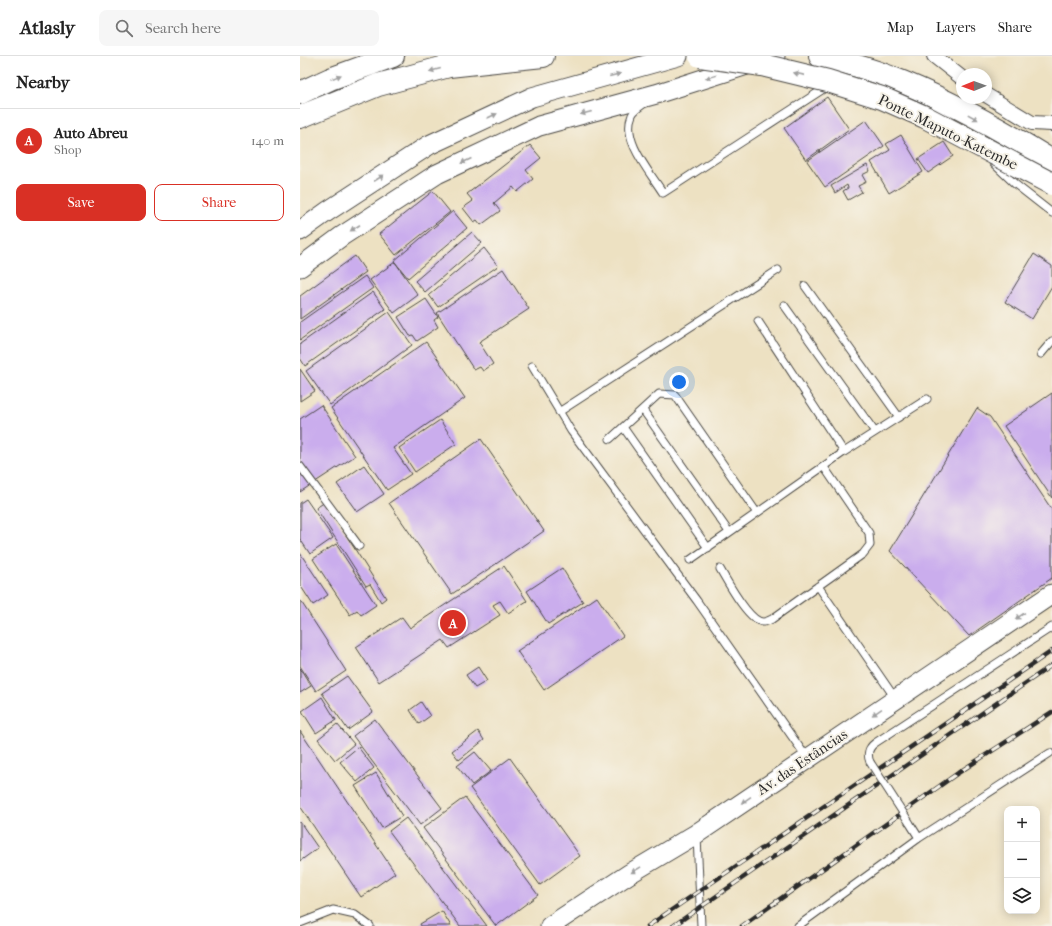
<!DOCTYPE html>
<meta charset="utf-8">
<style>
:root{--surface:#fff;--page:#f6f6f6;--text:#222;--muted:#767676;--line:#e0e0e0;--accent:#d93025}
body{margin:0;font-family:"IM FELL French Canon",serif;background:var(--page);color:var(--text)}
.controls{position:absolute;right:12px;bottom:12px;display:grid;overflow:hidden;border-radius:8px;box-shadow:0 2px 10px #0003}
.controls button{width:36px;height:36px;display:grid;place-items:center;padding:0;border:0;border-bottom:1px solid var(--line);background:var(--surface);color:var(--text);font:20px sans-serif}
.compass{position:absolute;left:656px;top:12px;width:36px;height:36px;border-radius:50%;background:var(--surface);box-shadow:0 2px 10px #0003;rotate:269deg}
.you{position:absolute;left:379px;top:326px;width:14px;height:14px;margin:-10px;border:3px solid #fff;border-radius:50%;background:#1a73e8;box-shadow:0 0 0 6px #1a73e833}
.badge{display:grid;place-items:center;width:26px;height:26px;border-radius:50%;background:var(--accent);color:#fff;font-size:13px;font-weight:700}
.pin{position:absolute;translate:-50% -50%;border:2px solid #fff;box-shadow:0 1px 4px #0006}
.list{margin:0;padding:0;list-style:none}
h2{display:flex;justify-content:space-between;align-items:center;height:52px;margin:0;padding:0 16px;font-size:17px}
h2 small{font-size:13px;font-weight:400;color:var(--muted)}
.list li{display:grid;grid-template-columns:26px 1fr auto;gap:12px;align-items:center;box-sizing:border-box;height:64px;padding:0 16px;border-top:1px solid var(--line)}
.list b{display:block;font-size:15px;white-space:nowrap}
.list p{margin:0;font-size:13px;white-space:nowrap;color:var(--muted)}
.list em{font-size:13px;font-style:normal;color:var(--muted)}
.actions{display:flex;gap:8px;padding:12px 16px}
.actions a{flex:1;padding:9px 0;border:1px solid var(--accent);border-radius:8px;text-align:center;font-size:14px;color:var(--accent)}
.actions .main{background:var(--accent);color:#fff}
.icon{flex:none;width:22px;height:22px;fill:none;stroke:currentColor;stroke-width:2;stroke-linecap:round;stroke-linejoin:round}
.map{position:relative;flex:none;width:752px;height:870px;overflow:hidden}
header{display:flex;align-items:center;gap:24px;box-sizing:border-box;height:56px;padding:0 20px;background:var(--surface);border-bottom:1px solid var(--line)}
header strong{font-size:19px}
nav{display:flex;gap:22px;margin-inline-start:auto;font-size:14px}
.search{width:280px;height:36px;background:var(--page);display:flex;align-items:center;gap:10px;box-sizing:border-box;padding:0 14px;border-radius:8px;color:var(--muted);font-size:15px}
main{display:flex}
aside{flex:1;background:var(--surface)}
.map>svg:first-child{display:block}
</style>
<header>
<strong>Atlasly</strong>
<div class="search"><svg class="icon" aria-label="search" viewBox="0 0 24 24"><circle cx="10" cy="10" r="6"/><path d="M15 15l6 6"/></svg>Search here</div>
<nav><a>Map</a><a>Layers</a><a>Share</a></nav>
</header>
<main>
<aside>
<h2>Nearby<small></small></h2>
<ul class="list">
<li><span class="badge">A</span><div><b>Auto Abreu</b><p>Shop</p></div><em>140 m</em></li>
</ul>
<div class="actions"><a class="main">Save</a><a>Share</a></div>
</aside>
<div class="map">
<svg width="752" height="870" viewBox="0 0 752 870">
<rect width="100%" height="100%" fill="#f7f3e8"/>
<filter id="ink" filterUnits="userSpaceOnUse"><feTurbulence type="fractalNoise" baseFrequency=".025" numOctaves="2"/><feDisplacementMap in="SourceGraphic" scale="8" xChannelSelector="R" yChannelSelector="G"/><feConvolveMatrix kernelMatrix="1 2 1 2 8 2 1 2 1" color-interpolation-filters="sRGB"/></filter>
<filter id="wash" filterUnits="userSpaceOnUse"><feTurbulence type="fractalNoise" baseFrequency=".012" numOctaves="4" result="noise"/><feDisplacementMap in="SourceGraphic" scale="16" xChannelSelector="R" yChannelSelector="G"/><feGaussianBlur stdDeviation="0.9" result="paint"/><feColorMatrix in="noise" values="0 0 0 0 0 0 0 0 0 0 0 0 0 0 0 0 0 1.4 0 .05"/><feComposite in="paint" operator="in"/></filter>
<g filter="url(#wash)">
<rect width="100%" height="100%" fill="#ede1c2"/>
<g id="blocks">
<!-- building -->
<path fill="#caaded" d="M527,41L549,73L506,104L484,72Z
M566,64L584,90L525,131L507,105Z
M601,79L623,116L589,137L571,106L590,94L586,88Z
M644,86L653,100L628,117L618,103Z
M230,89L241,102L226,114L233,123L217,136L213,131L194,147L200,155L181,169L177,164L174,166L163,152L173,145L167,138Z
M567,109L570,115L562,119L566,126L558,130L562,136L548,144L543,135L548,132L547,129L535,137L531,130Z
M133,135L150,156L96,199L79,178Z
M153,155L167,172L108,222L94,205Z
M172,176L182,187L125,236L115,225Z
M184,192L198,210L138,251L129,239Z
M734,198L752,210V230L732,263L705,246Z
M55,200L66,216L0,263V240Z
M95,206L118,239L94,257L70,224Z
M203,213L229,253L179,286L193,308L183,315L180,311L174,314L137,257Z
M65,220L73,232L0,284V266Z
M73,236L85,253L5,310L0,302V288Z
M126,243L138,261L134,264L138,271L117,285L113,279L110,280L98,261Z
M89,256L112,289L30,349L6,315Z
M126,286L165,342L93,392L111,418L87,434L31,352Z
M0,313L15,335L0,345Z
M752,337V442L704,370Z
M21,349L55,400L0,436V363Z
M677,352L690,361L752,454V522L669,580L590,495Z
M140,364L156,388L115,416L99,392Z
M181,383L244,475L152,538L89,447Z
M64,409L84,438L57,456L37,428Z
M6,443L33,482L10,498L0,483V447Z
M25,446L86,542L81,546L70,528L66,530L16,452Z
M36,488L76,549L61,559L57,554L50,559L13,503Z
M0,497L28,539L13,549L0,529Z
M204,510L227,545L208,557L200,545L193,549L200,559L149,592L143,584L79,626L56,591L102,561L110,572Z
M262,512L283,546L248,568L227,535Z
M297,541L323,580L244,634L217,595Z
M0,544L46,615L16,635L0,610Z
M178,611L187,625L175,632L166,619Z
M0,612L11,630L0,637Z
M47,620L73,656L48,674L22,637Z
M22,641L36,664L16,677L2,655Z
M121,646L130,660L119,668L110,654Z
M75,663L142,752L120,769L53,680Z
M37,668L54,688L35,704L18,683Z
M0,675L95,817L61,841L0,750Z
M178,675L184,684L159,704L152,695Z
M58,691L74,712L57,726L40,706Z
M175,696L191,715L172,729L157,710Z
M210,702L280,800L240,829L170,732Z
M76,717L102,760L82,772L55,730Z
M165,741L238,839L196,870L123,772Z
M106,762L187,870H160L89,775Z
M0,766L18,792L0,805Z
M142,855L151,870H121L120,868Z"/>
</g>
</g>
<g filter="url(#ink)">
<use href="#blocks" fill-opacity="0" stroke="#484642" stroke-width="1"/>
<g fill="none" stroke-linecap="round" stroke-linejoin="round">
<!-- lane casing -->
<g stroke="#484642" stroke-width="9">
<path id="lane" d="M345,47C341,50 334,54 332,59C321,84 350,116 363,137L528,30
M634,50L652,66
M693,107L715,128L752,157
M505,230L599,361
M484,249L575,376
M458,265L544,396
M741,298L752,285
M232,310L271,375L397,545L507,702
M343,354L429,476
M259,356L478,214
M323,371L408,492
M310,383L359,338L375,339L457,457
M0,410L59,490
M390,504L544,396L627,343
M420,513C427,525 449,566 463,566C466,566 470,564 472,563L563,498L570,489L569,477L524,411
M518,530L595,642
M570,706C567,699 568,692 575,687L752,571
M609,766L619,782L750,697
M397,780L401,870
M0,867L33,854L55,859L70,870
M498,870L619,782"/>
</g>
<!-- street casing -->
<g stroke="#484642" stroke-width="16">
<path id="street" d="M634,0L662,22
M686,39L732,67L752,68"/>
</g>
<!-- secondary casing -->
<g stroke="#484642" stroke-width="21">
<path id="secondary" d="M0,175L28,155L129,89L232,41L378,0
M0,211L42,180L137,118L239,70L356,38L475,0
M250,870L329,818L396,778L752,538"/>
</g>
<!-- highway casing -->
<g stroke="#484642" stroke-width="24">
<path id="highway" d="M520,0C544,6 568,12 590,21C645,42 702,74 752,105
M0,37L30,23L93,0
M0,61L78,29L149,10L243,0"/>
</g>
<!-- lane -->
<use href="#lane" stroke="#fff" stroke-width="7"/>
<!-- street -->
<use href="#street" stroke="#fff" stroke-width="14"/>
<!-- secondary -->
<use href="#secondary" stroke="#fff" stroke-width="19"/>
<!-- highway -->
<use href="#highway" stroke="#fff" stroke-width="22"/>
<!-- rail casing -->
<g stroke="#2b2b2b" stroke-width="4.5">
<path id="rail" d="M348,870L752,595
M373,870L752,609
M442,870L658,717L752,656"/>
</g>
<!-- rail -->
<use href="#rail" stroke="#f7f3e8" stroke-width="3" stroke-dasharray="9" stroke-linecap="butt"/>
<!-- lane-bridge casing -->
<g stroke="#484642" stroke-width="9" stroke-linecap="butt">
<path id="lane-bridge" d="M570,706L609,766"/>
</g>
<!-- highway-bridge casing -->
<g stroke="#484642" stroke-width="24" stroke-linecap="butt">
<path id="highway-bridge" d="M400,0L462,9L528,25L582,42L625,61L752,128"/>
</g>
<!-- lane-bridge -->
<use href="#lane-bridge" stroke="#fff" stroke-width="7"/>
<!-- highway-bridge -->
<use href="#highway-bridge" stroke="#fff" stroke-width="22"/>
</g>
<!-- one-way arrows -->
<defs><path id="oneway-solid" d="M-6-.8H1V-3.2L6.5 0L1 3.2V.8H-6Z"/></defs>
<g fill="#a0a0a0">
<use href="#oneway-solid" transform="translate(135 14) rotate(165)"/>
<use href="#oneway-solid" transform="translate(499 18) rotate(-167)"/>
<use href="#oneway-solid" transform="translate(315 19) rotate(-15)"/>
<use href="#oneway-solid" transform="translate(36 21) rotate(-22)"/>
<use href="#oneway-solid" transform="translate(411 21) rotate(163)"/>
<use href="#oneway-solid" transform="translate(286 57) rotate(165)"/>
<use href="#oneway-solid" transform="translate(192 60) rotate(-25)"/>
<use href="#oneway-solid" transform="translate(673 61) rotate(29)"/>
<use href="#oneway-solid" transform="translate(166 105) rotate(155)"/>
<use href="#oneway-solid" transform="translate(79 122) rotate(-33)"/>
<use href="#oneway-solid" transform="translate(55 172) rotate(147)"/>
<use href="#oneway-solid" transform="translate(720 560) rotate(146)"/>
<use href="#oneway-solid" transform="translate(577 656) rotate(146)"/>
<use href="#oneway-solid" transform="translate(446 744) rotate(146)"/>
<use href="#oneway-solid" transform="translate(336 814) rotate(149)"/>
</g>
</g>
<g text-anchor="middle" dominant-baseline="central" stroke-width="4" stroke-linejoin="round" paint-order="stroke">
<!-- street labels -->
<g font-size="15" fill="#2b2b2b" stroke="#f7f3e8">
<text transform="translate(648 76) rotate(26)">Ponte Maputo-Katembe</text>
<text transform="translate(502 706) rotate(-34)">Av. das Estâncias</text>
</g>
</g>
</svg>
<div class="controls">
<button>+</button>
<button>−</button>
<button><svg class="icon" aria-label="layers" viewBox="0 0 24 24"><path d="M12 4l9 5-9 5-9-5zM3 14l9 5 9-5"/></svg></button>
</div>
<svg class="compass" viewBox="-18 -18 36 36"><path d="M0-13l5 13h-10z" fill="#e53935"/><path d="M0 13l5-13h-10z" fill="#767676"/></svg>
<div class="you"></div>
<div class="pin badge" style="left:153px;top:567px">A</div>
</div>
</main>
